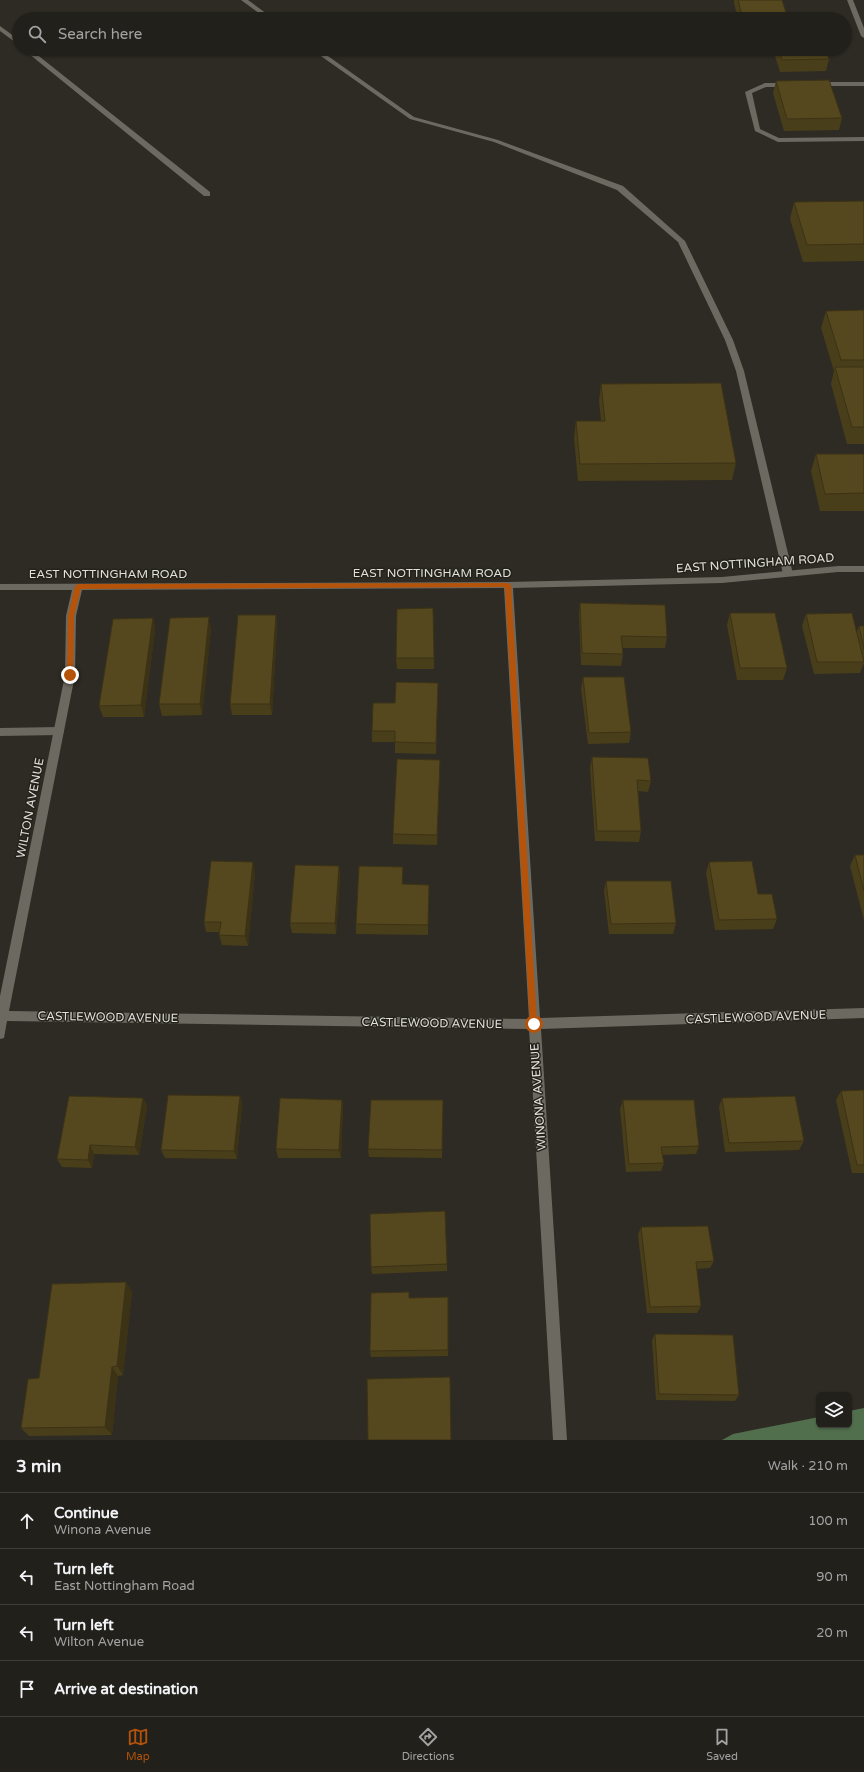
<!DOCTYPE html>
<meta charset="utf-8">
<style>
:root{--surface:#22201b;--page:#2e2d28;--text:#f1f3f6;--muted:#a2a3a3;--line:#3f3e3a;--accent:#b45309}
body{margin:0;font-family:"Varela Round",sans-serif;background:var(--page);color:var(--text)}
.controls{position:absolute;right:12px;bottom:12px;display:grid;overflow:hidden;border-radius:6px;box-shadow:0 1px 3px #0004}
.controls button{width:36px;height:36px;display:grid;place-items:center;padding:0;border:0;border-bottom:1px solid var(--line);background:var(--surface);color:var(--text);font:20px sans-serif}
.stop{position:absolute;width:12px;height:12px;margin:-9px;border:3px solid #b45309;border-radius:50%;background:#fff}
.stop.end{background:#b45309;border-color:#fff;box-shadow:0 1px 4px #0008}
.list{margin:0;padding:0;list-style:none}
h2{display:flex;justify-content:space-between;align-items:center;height:52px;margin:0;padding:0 16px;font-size:17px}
h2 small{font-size:13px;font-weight:400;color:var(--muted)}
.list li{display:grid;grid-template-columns:26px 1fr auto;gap:12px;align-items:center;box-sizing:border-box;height:56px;padding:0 16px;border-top:1px solid var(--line)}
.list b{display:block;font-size:15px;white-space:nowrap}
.list p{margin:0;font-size:13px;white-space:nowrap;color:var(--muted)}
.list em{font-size:13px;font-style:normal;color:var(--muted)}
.icon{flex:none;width:22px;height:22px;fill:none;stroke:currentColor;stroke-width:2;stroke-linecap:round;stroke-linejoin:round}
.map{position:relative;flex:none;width:864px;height:1440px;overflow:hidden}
.search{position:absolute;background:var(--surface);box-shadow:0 1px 3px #0004;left:12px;right:12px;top:12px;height:44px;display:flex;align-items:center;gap:10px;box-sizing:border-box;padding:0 14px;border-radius:22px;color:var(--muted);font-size:15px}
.sheet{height:276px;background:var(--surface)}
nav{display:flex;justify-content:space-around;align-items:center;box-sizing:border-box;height:56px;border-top:1px solid var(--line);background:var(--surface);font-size:11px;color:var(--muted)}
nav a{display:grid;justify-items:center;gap:2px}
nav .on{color:var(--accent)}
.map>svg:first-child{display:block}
</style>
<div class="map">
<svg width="864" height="1440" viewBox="0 0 864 1440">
<rect width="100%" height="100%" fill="#2e2b24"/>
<!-- forest -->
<path fill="#516e4d" d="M864,1408V1440H722L733,1434L819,1417V1425H849V1411Z"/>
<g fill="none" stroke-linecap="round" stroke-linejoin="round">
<!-- service -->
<path fill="#6c6960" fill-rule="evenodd" d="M241,0H248L274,19H267Z
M0,26L19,40V45L0,31Z
M23,49H30L210,192V196H204Z
M311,49H318L414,117L498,140L623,186L685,241L733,340L744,371L793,574L791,576H785L783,574L736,371L725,340L678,242L617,190L494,142L410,119Z
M864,82V86H817L814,84L817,82Z
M765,83H787L790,85L787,87H766L752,93L760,129L779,138L864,137V141L778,142L755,131L745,92Z
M59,727L63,728L64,731L63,734L59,735L0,736V728Z"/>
<!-- minor -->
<path fill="#6c6960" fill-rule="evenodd" d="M847,0H853L864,28V38L861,36Z
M838,566H864V572H838L722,583L513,588L540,1018L864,1008V1018L541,1029L567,1440H553L529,1029L7,1021L4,1038L0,1039V996L65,675L66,616L72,590H0V584L508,582L722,577ZM504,588L529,1019L9,1011L75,675L76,616L82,590Z"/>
</g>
<!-- wall -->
<path fill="#493e1a" d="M734,0H782L788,19H738L734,3Z
M773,49H825L829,59L826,71L780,72Z
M776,81L842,118L839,130L784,131L773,93Z
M864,201V261L803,262L790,219L794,202Z
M864,310V444H847L831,384L834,371L821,328L826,311Z
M601,384L736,463L732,480L578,481L574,438L576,421H601L599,401Z
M816,454H864V511H820L811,471Z
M580,603L667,637L665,648H622L623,654L621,666L581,665L579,615Z
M433,608L434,669H397L396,658Z
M730,613L787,668L783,680H737L727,625Z
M806,614L857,632L859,626H864V663L860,673L814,674L802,626Z
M276,615L277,627L272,715H232L230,704Z
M153,618L155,630L144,717H103L99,706Z
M211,629L202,715L162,716L159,704Z
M583,677L631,732L629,743L588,744L581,689Z
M438,683L436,754L395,753V742H372V731Z
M592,757L651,781L648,792L638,791L641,831L639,842L595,841L590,768Z
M440,771L437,845L393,844V834Z
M855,855H864V920L850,866Z
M709,862L758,894L777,919L773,929L715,930L706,873Z
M339,866L340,876L336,934L292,933L290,923Z
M255,872L248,946L222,945L219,935L220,932H206L204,922Z
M403,877V884L429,885L428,935L356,934V924Z
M606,881L676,923L673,934H609L604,891Z
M864,1090V1173H852L836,1100L841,1091Z
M240,1096L242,1104L237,1159L165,1158L161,1150Z
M143,1098L147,1106L139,1155L94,1154L92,1168L62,1167L57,1159Z
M722,1098L804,1141L799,1150L725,1152L719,1107Z
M342,1100L343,1108L341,1158H278L276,1149Z
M443,1100L442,1158L369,1157L368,1149Z
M623,1100L699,1146L696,1154L662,1155L664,1163L661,1171L626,1172L620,1109Z
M641,1227L714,1261L710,1268L696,1269L701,1306L697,1313H647L638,1235Z
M447,1264V1271L372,1274L371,1267Z
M126,1282L132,1292L123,1375L118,1376L112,1435L29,1436L21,1428L39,1378Z
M410,1298L448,1350V1356L371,1357L370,1351Z
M655,1334L739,1395L735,1401L656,1400L652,1340Z"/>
<!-- shaded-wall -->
<path fill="#3c3215" d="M276,615L277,627L272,715L270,704Z
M209,617L211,629L202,715L200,704Z
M153,618L155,630L144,717L141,705Z
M440,760V771L437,845V835Z
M253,862L255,872L248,946L245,936Z
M339,866L340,876L336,934L335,923Z
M240,1096L242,1104L237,1159L234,1151Z
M143,1098L147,1106L139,1155L135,1147Z
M342,1100L343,1108L341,1158L339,1150Z
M90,1145L94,1154L92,1168L88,1160Z
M126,1282L132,1292L123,1375L117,1366Z
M112,1367L118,1376L112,1435L105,1427Z"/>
<!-- building -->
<path fill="#55481e" stroke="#3c3215" d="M738,0H782L788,19H743Z
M779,49H825L829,59L782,60Z
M829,80L842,118L787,119L776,81Z
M864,201V244L807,245L794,202Z
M864,310V360H841L826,311Z
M835,367H864V427H852Z
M721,383L736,463L580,464L576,421H605L601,384Z
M816,454H864V493L825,494Z
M580,603L665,605L667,637L621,636L623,654L582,653Z
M433,608L434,658H396L397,609Z
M730,613H775L787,668H740Z
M852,613L864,662H817L806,614Z
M238,615H276L270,704H230Z
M209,617L200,704H159L170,618Z
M153,618L141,705L99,706L113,619Z
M859,626H864V649Z
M583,677H624L631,732L589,733Z
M396,682L438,683L436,743L395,742V731H372L373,703H395Z
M592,757L648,758L651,781L637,780L641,831H597Z
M397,759L440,760L437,835L393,834Z
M855,855H864V891Z
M211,861L253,862L245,936L219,935L221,922H204Z
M752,861L758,894H772L777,919L719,920L709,862Z
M295,865L339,866L335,923H290Z
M359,866L403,867L402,884L429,885L428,925L356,924Z
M606,881H671L676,923L611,924Z
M864,1090V1165H857L841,1091Z
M168,1095L240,1096L234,1151L161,1150Z
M69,1096L143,1098L135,1147L90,1145L88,1160L57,1159Z
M795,1096L804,1141L729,1143L722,1098Z
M280,1098L342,1100L339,1150L276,1149Z
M371,1100H443L442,1150L368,1149Z
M623,1100H694L699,1146L661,1147L664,1163L629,1164Z
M445,1211L447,1264L371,1267L370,1214Z
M708,1226L714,1261L696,1262L701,1306L650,1307L641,1227Z
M126,1282L117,1366L112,1367L105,1427L21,1428L28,1379L39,1378L52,1284Z
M409,1292V1298L448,1297V1350L370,1351L371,1293Z
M655,1334L733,1335L739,1395L659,1394Z
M450,1377L451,1440H368L367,1379Z"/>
<!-- route -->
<path fill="#b45309" d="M508,583L511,585L537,1024L534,1028L530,1024L505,587L81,589L74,616L73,675L70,677L67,675L68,616L75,586L78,584Z"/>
<g text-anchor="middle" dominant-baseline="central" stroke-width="3" stroke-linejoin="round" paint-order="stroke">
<!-- street labels -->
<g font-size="12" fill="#e1e0db" stroke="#24221b">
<text transform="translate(755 563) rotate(-4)">EAST NOTTINGHAM ROAD</text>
<text x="432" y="573">EAST NOTTINGHAM ROAD</text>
<text x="108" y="574">EAST NOTTINGHAM ROAD</text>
<text transform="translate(30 808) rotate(-79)">WILTON AVENUE</text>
<text transform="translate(108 1017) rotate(1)">CASTLEWOOD AVENUE</text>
<text transform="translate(756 1017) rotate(-2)">CASTLEWOOD AVENUE</text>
<text transform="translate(432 1023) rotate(1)">CASTLEWOOD AVENUE</text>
<text transform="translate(538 1097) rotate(-94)">WINONA AVENUE</text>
</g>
</g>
</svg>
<div class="controls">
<button><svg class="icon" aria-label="layers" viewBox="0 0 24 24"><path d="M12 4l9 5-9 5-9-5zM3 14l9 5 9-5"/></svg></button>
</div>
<div class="stop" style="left:534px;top:1024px"></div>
<div class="stop end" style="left:70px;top:675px"></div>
<div class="search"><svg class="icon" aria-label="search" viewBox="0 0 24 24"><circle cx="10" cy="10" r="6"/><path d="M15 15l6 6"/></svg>Search here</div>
</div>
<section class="sheet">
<h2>3 min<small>Walk · 210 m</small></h2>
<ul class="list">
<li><svg class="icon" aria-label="ahead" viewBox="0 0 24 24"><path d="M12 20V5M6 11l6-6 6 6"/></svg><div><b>Continue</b><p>Winona Avenue</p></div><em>100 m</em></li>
<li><svg class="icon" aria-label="left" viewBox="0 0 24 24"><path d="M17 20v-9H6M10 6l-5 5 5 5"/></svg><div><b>Turn left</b><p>East Nottingham Road</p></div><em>90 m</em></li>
<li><svg class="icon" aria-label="left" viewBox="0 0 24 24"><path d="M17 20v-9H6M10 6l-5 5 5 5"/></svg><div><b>Turn left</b><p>Wilton Avenue</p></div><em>20 m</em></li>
<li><svg class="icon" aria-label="arrive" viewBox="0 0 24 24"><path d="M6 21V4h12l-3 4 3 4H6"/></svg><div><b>Arrive at destination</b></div></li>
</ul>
</section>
<nav>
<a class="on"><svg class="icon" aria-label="map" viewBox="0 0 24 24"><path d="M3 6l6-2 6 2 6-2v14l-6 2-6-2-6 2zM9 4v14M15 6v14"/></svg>Map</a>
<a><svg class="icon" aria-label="directions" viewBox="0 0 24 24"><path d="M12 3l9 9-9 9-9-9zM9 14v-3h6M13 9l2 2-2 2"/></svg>Directions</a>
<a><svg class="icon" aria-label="saved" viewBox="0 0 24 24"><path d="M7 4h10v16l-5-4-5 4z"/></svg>Saved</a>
</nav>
